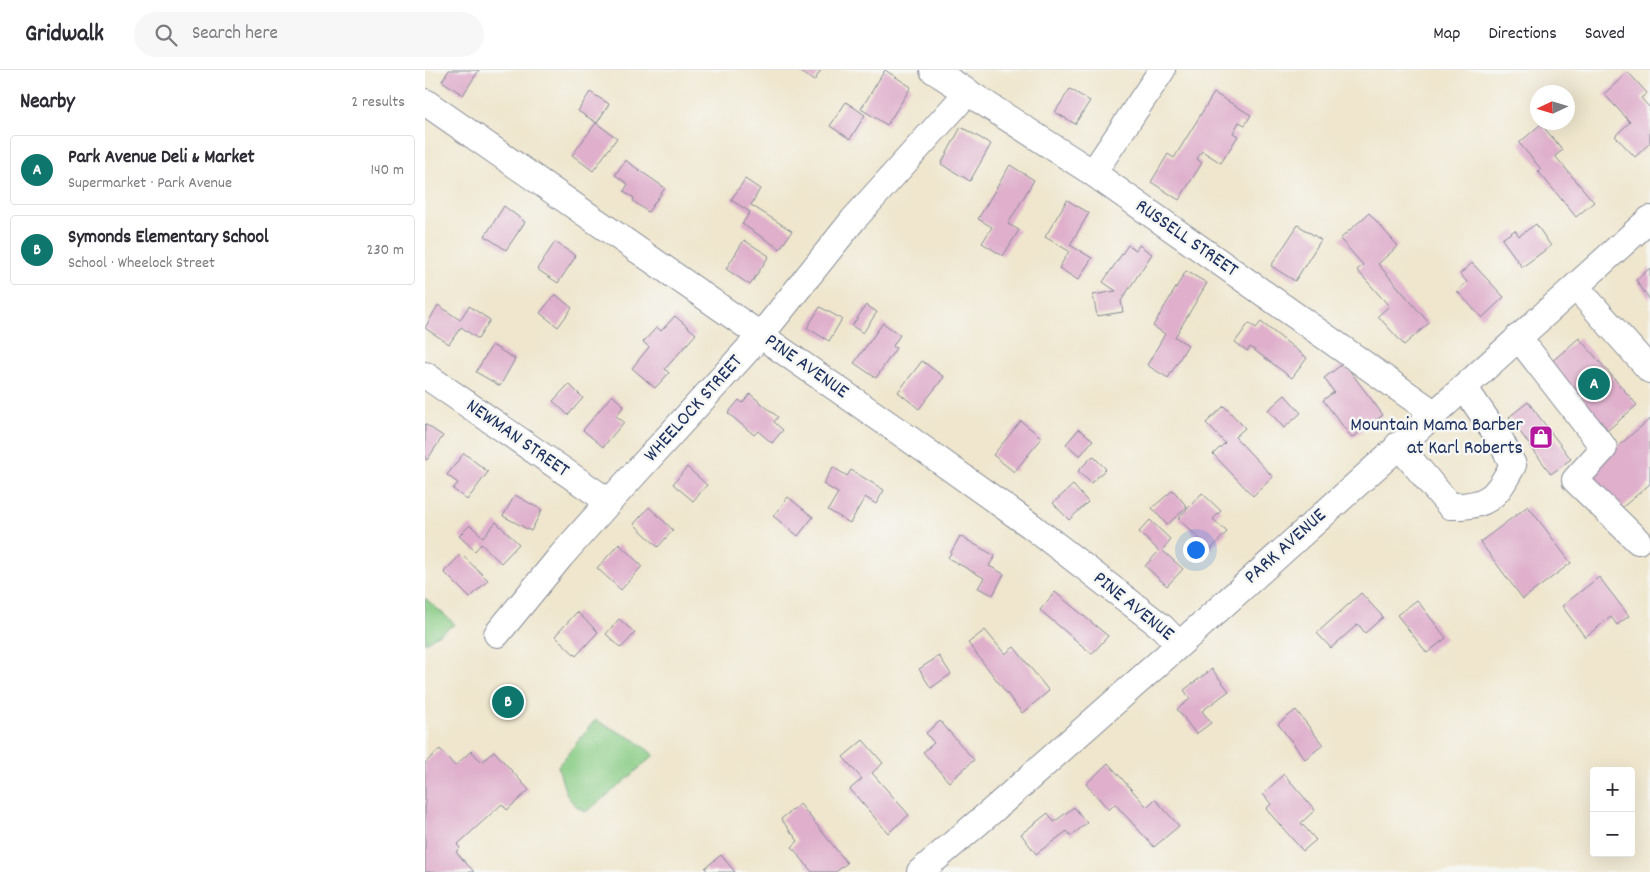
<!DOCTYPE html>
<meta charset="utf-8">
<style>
:root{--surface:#fff;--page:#f7f7f7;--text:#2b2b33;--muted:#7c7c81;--line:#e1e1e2;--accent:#0f766e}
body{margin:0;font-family:Dekko,sans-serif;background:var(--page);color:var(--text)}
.controls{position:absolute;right:15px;bottom:15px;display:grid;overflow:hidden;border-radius:5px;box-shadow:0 5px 20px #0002}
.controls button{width:45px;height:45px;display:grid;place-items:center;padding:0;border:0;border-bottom:1px solid var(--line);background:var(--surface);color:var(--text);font:25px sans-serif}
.compass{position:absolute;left:1105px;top:15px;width:45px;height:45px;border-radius:50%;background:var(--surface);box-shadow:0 5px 20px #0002;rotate:266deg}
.you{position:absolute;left:770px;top:479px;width:18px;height:18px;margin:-12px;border:4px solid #fff;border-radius:50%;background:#1a73e8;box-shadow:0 0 0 8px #1a73e833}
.badge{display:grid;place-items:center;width:32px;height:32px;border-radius:50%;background:var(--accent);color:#fff;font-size:16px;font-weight:700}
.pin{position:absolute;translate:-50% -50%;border:2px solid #fff;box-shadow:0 1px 5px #0006}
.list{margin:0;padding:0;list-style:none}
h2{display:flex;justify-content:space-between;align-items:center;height:65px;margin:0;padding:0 20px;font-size:21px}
h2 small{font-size:16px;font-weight:400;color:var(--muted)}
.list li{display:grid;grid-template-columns:32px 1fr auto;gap:15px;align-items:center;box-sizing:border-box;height:70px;margin:0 10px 10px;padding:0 10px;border:1px solid var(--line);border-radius:5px}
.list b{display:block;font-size:19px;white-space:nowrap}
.list p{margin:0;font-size:16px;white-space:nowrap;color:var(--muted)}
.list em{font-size:16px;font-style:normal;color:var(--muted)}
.icon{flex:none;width:28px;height:28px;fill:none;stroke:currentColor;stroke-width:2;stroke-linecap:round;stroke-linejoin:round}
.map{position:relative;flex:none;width:1225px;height:802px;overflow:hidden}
header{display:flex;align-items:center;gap:30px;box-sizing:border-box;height:70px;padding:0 25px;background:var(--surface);border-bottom:1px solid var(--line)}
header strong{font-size:24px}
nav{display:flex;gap:28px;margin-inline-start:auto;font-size:18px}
.search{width:350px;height:45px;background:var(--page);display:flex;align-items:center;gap:12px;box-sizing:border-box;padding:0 18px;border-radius:28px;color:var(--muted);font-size:19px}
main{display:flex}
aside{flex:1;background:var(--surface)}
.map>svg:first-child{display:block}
</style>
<header>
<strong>Gridwalk</strong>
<div class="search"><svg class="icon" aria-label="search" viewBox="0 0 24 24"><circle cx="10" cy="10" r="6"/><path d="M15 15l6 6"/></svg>Search here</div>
<nav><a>Map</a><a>Directions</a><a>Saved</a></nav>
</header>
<main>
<aside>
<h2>Nearby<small>2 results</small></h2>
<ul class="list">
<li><span class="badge">A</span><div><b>Park Avenue Deli &amp; Market</b><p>Supermarket · Park Avenue</p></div><em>140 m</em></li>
<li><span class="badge">B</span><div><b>Symonds Elementary School</b><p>School · Wheelock Street</p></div><em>230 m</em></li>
</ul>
</aside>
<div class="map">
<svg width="1225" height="802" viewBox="0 0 1225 802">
<rect width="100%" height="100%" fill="#f6f6f2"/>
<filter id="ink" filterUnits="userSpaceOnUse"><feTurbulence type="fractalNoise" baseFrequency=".02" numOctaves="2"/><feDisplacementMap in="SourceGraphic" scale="10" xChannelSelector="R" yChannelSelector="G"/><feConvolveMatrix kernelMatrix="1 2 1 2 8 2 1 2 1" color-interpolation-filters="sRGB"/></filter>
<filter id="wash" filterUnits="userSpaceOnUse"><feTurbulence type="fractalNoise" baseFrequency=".0096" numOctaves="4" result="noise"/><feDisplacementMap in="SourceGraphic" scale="20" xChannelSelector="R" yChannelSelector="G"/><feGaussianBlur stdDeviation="1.12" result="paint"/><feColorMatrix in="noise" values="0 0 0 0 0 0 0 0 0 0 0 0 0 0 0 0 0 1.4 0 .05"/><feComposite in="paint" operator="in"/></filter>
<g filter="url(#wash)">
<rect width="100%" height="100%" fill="#efe6cd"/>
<!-- green -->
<path fill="#89cc85" stroke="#527e72" d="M0,528L30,554L0,573Z
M170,650L210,670L229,685L200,711L161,742C140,732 139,717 133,696Z"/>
<g id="blocks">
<!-- building -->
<path fill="#dfafcc" d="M24,0H54L38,25L17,11Z
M373,0H396L389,11Z
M460,0L486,17L462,55L436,39Z
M1203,2L1222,23L1216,28L1225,38V73L1210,87L1190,66L1205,52L1179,24Z
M645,19L665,31L650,54L630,42Z
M165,22L184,34L172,53L153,41Z
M789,23L826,45L820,55L814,52L808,63L813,66L796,93L777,81L772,89L777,93L754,130L726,112L743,84L749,88Z
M421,32L440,45L425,69L405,56Z
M171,53L192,68L168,101L147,85Z
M1116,54L1138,80L1130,86L1169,132L1151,147L1113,101L1116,99L1094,73Z
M536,57L566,74L545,111L516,94Z
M200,90L240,118L223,142L208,131L209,128L199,121L203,114L190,105Z
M585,95L609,110L583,154L594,160L578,186L557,173L567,157L553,149Z
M320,109L335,119L326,135L367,161L355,179L317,154L325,142L306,130Z
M642,130L664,143L645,175L667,188L653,210L634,198L644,181L620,167Z
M79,136L100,152L81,180L60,166Z
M944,143L973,176L953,194L1004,253L979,275L953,246L964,236L932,200L938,195L915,169Z
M1111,154L1126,176L1097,197L1077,169L1090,160L1094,166Z
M873,155L896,170L870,211L846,196Z
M319,170L344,186L325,215L301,199Z
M130,172L151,186L133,213L112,199Z
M703,175L711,180L714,175L727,184L696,231L698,242L672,246L668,225L691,221L678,212Z
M1047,193L1079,227L1057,248L1032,221L1042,212L1035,204Z
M1225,198V230L1211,210Z
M761,201L782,213L750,267L763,275L743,308L722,295L740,264L728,256Z
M130,224L147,238L133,257L115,243Z
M13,235L35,250L44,236L65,250L53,269L36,257L24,274L0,258Z
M441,235L452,242L438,263L427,256Z
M395,237L417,249L404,271L382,258Z
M250,246L271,264L240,299L244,303L230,318L207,298L224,277L218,272L232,257L236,261Z
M836,252L882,288L867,308L825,277L822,281L810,272L824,253L831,258Z
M458,253L475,265L468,276L471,278L451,308L429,293Z
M1154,268L1212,335L1183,360L1125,293Z
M67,275L90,289L75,316L51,302Z
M497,291L519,307L494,339L473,322Z
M919,293L958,345L927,368L898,330L909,322L899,308Z
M144,314L158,328L143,345L128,331Z
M325,324L353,347L349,352L358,360L347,373L333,361L329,365L303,343L314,330L318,333Z
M187,325L199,336L191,346L199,352L178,377L158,360Z
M860,325L876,343L859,358L843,340Z
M1103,332L1146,389L1126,404L1084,347Z
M799,336L820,358L810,367L848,407L828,426L788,384L800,373L781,353Z
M1225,349V414L1193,441L1162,402Z
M596,351L617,368L589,402L568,385Z
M0,354L18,366L2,390L0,389Z
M654,359L668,370L655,386L641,374Z
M39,383L63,402L42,430L28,419L33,413L22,405Z
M668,386L681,399L666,413L653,401Z
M262,397L282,415L268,431L248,414Z
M408,397L422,406L426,400L459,420L451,434L440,427L425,453L403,440L413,423L398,414Z
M648,415L663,432L644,450L628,433Z
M748,420L762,437L742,455L727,438Z
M777,423L796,441L788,449L802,462L786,479L753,449Z
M90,425L117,440L106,461L78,446Z
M363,427L388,447L373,466L348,446Z
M1103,436L1146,493L1098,529L1055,472Z
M224,437L248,460L233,477L209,454Z
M725,450L746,470L737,480L758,499L742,516L720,496L734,481L714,462Z
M71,452L94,474L76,493L56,474L50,481L34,466L45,455L58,467Z
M535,466L570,486L564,496L579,504L568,525L553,518L559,508L523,488Z
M194,474L217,496L196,520L172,498Z
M36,484L63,510L45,528L19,502Z
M1174,507L1204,546L1192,555L1186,547L1160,567L1137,536Z
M630,522L683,566L667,584L615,540Z
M936,523L958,547L940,563L933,554L906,578L892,563Z
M992,530L1021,568L1002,583L972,545Z
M152,542L173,562L151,586L130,566Z
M194,549L210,563L196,578L181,564Z
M560,560L580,584L589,577L624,621L597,643L543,573Z
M514,586L526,604L506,618L494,599Z
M787,599L804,621L777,641L786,653L771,664L752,639L765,629L759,620Z
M871,640L898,675L880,689L853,654Z
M515,651L549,690L524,712L498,682L509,673L501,663Z
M438,670L458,693L447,703L484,745L463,763L425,719L437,709L418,687Z
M15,679L30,696L46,681L57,692L69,681L104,720L82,740L77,734L32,775L35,778L31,782L49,802H0V693Z
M683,693L722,737L730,729L754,756L729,777L690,734L684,740L661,714Z
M859,704L890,740L876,753L891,770L878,781L841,739L846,734L838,724Z
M375,734L422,793L411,802H387L367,777L373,771L356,749Z
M649,737L662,753L646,766L642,761L611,784L596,764L623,743L629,752Z
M296,785L310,802H283L280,798Z"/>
</g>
</g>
<g filter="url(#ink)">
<use href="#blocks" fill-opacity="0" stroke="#858a96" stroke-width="1"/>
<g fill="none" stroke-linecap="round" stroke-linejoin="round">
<!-- minor casing -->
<g stroke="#858a96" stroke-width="28">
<path id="minor" d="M508,0L668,103L1010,344
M0,32L483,368L605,455L737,557L754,575
M668,103L737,0
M1151,217L1225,300
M1093,267L1179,378L1150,410L1213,471
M0,305L184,432
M973,375L1025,436C1063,437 1071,427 1088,395L1076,371L1039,317
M72,564L136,486L184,432L336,265L428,150L543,22
M495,802L568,740L754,575L1225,149"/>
</g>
<!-- minor -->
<use href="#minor" stroke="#fff" stroke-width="26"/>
</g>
</g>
<!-- icons -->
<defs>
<g id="shop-square" transform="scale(1.25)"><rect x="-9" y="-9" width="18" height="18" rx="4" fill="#b5179e" stroke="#f6f6f2"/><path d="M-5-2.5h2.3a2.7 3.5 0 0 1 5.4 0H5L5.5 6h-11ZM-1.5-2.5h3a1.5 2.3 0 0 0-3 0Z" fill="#fff"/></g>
</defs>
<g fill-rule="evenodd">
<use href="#shop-square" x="1116" y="367"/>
</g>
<g text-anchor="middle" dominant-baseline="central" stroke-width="5" stroke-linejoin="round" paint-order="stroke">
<!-- street labels -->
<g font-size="20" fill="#1b2f5e" stroke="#f6f6f2">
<text transform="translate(761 169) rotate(35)">RUSSELL STREET</text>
<text transform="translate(381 297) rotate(35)">PINE AVENUE</text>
<text transform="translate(269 339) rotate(-48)">WHEELOCK STREET</text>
<text transform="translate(92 369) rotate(35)">NEWMAN STREET</text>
<text transform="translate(861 477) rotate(-42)">PARK AVENUE</text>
<text transform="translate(708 537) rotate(39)">PINE AVENUE</text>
</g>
<!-- poi labels -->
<g font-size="20" fill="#1b2f5e" stroke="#f6f6f2" text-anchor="end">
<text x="1098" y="356">Mountain Mama Barber<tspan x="1098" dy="23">at Karl Roberts</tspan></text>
</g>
</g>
</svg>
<div class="controls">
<button>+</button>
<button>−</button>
</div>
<svg class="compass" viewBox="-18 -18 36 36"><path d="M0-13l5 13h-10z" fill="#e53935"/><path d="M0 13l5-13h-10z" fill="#7c7c81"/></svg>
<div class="you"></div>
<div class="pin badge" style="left:1169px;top:314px">A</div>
<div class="pin badge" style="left:83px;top:632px">B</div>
</div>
</main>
